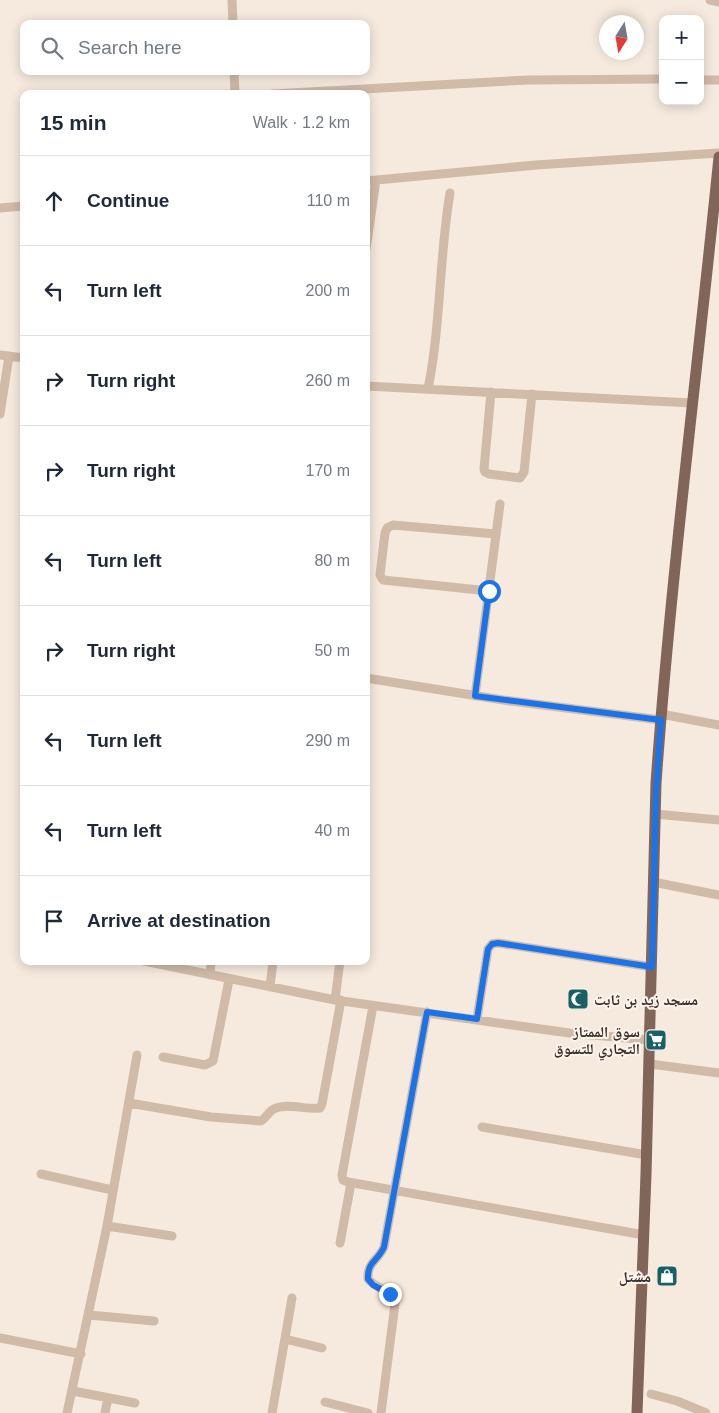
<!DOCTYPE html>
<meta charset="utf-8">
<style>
:root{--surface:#fff;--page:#f6f6f7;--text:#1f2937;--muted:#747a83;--line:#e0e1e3}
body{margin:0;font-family:Helvetica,"Noto Naskh Arabic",sans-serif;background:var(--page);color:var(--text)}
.controls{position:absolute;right:15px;top:15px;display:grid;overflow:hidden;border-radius:10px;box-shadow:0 2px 12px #0003}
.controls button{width:45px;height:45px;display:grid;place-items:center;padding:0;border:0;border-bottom:1px solid var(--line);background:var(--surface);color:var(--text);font:25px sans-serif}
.compass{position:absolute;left:599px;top:15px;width:45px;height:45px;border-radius:50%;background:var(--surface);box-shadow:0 2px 12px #0003;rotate:191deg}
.stop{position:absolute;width:15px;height:15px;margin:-11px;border:4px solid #1a73e8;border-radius:50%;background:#fff}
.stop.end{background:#1a73e8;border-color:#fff;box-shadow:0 1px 5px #0008}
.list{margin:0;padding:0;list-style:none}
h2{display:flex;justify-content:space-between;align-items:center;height:65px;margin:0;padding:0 20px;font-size:21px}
h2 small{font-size:16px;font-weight:400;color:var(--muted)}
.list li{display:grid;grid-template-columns:32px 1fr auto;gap:15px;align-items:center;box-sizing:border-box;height:90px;padding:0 20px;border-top:1px solid var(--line)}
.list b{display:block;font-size:19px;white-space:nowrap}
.list em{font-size:16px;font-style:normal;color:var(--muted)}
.icon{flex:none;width:28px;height:28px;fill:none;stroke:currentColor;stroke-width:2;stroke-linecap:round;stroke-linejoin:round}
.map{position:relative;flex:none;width:719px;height:1413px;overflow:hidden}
.search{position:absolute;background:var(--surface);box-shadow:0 2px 12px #0003;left:20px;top:20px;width:350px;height:55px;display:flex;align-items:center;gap:12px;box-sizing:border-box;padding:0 18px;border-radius:10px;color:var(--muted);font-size:19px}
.panel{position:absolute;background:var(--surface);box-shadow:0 2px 12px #0003;left:20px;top:90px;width:350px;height:875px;border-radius:10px}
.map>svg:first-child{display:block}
</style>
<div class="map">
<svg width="719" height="1413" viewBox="0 0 719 1413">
<rect width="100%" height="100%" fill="#f6eade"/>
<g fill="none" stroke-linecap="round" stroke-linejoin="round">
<!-- minor -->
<path stroke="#d0baa8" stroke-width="9" d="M232,0L233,24
M710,0L719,2
M234,71L235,94
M700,80H719
M272,94L528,80L663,79
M366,181L536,165L719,153
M0,208L24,206
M366,249L376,180
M0,355L24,358
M366,386L692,403
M428,389C441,324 439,258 450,193
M491,392L484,469L485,472L489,474L520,478L524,472L532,394
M0,414L9,356
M489,591L383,580L380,575L385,533L387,528L393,525L496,534
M366,678L503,700L661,720
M475,696L500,504
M661,714L719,725
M655,814L719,820
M653,882L719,895
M144,961L335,1000L569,1033L650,1040
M210,975L211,961
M270,987L273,961
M335,1000L340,961
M373,1006L342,1175L343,1180L348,1182L644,1235
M477,1019L488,949L492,944L498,943L652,967
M163,1057L205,1065L213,1061L229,980
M650,1064L719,1073
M129,1103L211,1117L261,1121C266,1118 268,1113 272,1110C283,1102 306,1110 320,1108L322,1104L341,1000
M482,1127L647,1155
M41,1174L112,1190
M107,1226L172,1236
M340,1243L351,1183
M89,1315L154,1321
M0,1338L81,1354
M285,1339L322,1348
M73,1391L135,1403
M651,1394L677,1401L706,1413
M325,1402L368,1413
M67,1413L107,1226L137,1055
M105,1413L108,1398
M272,1413L292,1298
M381,1413L395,1304C393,1290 376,1289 368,1279C367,1262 378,1261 384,1247L427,1012"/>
<!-- major -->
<path stroke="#806558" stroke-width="11" d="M637,1413L646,1174L656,783C671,574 698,366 719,157"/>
</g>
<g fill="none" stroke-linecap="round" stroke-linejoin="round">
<!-- route -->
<path stroke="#1a73e8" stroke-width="6" d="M390,1294L373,1285L368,1279C367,1262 378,1261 384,1247L427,1012L477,1019L488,949L492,944L498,943L652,967L656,792L661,720L475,696L489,591"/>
</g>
<!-- icons -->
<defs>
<g id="mosque-square" transform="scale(1.125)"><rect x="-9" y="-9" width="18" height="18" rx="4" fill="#196064" stroke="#fcf4ec"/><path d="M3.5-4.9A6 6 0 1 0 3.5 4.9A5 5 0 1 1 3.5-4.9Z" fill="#fff"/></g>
<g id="supermarket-square" transform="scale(1.125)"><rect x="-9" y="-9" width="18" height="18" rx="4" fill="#196064" stroke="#fcf4ec"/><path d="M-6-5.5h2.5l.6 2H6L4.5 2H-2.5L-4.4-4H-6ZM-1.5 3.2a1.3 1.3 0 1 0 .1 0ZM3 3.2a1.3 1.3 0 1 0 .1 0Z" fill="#fff"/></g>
<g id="shop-square" transform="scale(1.125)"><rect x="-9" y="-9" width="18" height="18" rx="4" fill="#196064" stroke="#fcf4ec"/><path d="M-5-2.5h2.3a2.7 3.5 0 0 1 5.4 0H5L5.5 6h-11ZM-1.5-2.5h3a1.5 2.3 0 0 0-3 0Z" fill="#fff"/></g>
</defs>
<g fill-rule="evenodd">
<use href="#mosque-square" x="578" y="999"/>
<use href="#supermarket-square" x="656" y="1040"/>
<use href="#shop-square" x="667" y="1276"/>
</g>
<g text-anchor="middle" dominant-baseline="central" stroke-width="4" stroke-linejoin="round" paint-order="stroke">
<!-- poi labels -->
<g font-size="15" font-weight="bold" fill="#3c2f29" stroke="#fcf4ec" text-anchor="end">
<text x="594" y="999" text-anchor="start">مسجد زيد بن ثابت</text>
<text x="640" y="1031">سوق الممتاز<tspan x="640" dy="17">التجاري للتسوق</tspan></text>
<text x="651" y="1276">مشتل</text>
</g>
</g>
</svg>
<div class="controls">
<button>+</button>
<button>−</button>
</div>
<svg class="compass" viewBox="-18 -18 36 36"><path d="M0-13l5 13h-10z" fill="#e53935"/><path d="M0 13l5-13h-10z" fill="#747a83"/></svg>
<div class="stop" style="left:489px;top:591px"></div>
<div class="stop end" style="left:390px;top:1294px"></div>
<div class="search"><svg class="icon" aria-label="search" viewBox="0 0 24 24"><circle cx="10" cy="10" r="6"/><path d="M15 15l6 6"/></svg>Search here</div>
<section class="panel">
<h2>15 min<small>Walk · 1.2 km</small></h2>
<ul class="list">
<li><svg class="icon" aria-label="ahead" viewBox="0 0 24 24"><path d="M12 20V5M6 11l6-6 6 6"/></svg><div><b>Continue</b></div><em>110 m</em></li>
<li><svg class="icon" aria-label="left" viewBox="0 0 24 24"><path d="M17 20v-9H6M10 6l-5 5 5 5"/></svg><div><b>Turn left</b></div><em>200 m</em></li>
<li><svg class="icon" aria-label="right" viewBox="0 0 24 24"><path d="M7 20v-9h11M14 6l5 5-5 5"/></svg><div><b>Turn right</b></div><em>260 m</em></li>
<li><svg class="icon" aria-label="right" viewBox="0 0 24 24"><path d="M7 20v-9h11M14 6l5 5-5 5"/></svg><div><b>Turn right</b></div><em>170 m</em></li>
<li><svg class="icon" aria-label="left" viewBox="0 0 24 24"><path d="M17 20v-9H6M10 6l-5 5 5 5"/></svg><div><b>Turn left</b></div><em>80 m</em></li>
<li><svg class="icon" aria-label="right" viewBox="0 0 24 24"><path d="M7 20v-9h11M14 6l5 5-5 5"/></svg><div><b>Turn right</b></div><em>50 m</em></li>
<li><svg class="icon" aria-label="left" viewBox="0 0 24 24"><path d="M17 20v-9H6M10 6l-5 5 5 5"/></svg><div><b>Turn left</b></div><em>290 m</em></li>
<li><svg class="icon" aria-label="left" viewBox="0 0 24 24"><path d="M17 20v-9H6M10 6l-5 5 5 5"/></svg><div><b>Turn left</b></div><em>40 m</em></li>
<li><svg class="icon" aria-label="arrive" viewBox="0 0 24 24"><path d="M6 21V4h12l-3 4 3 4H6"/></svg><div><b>Arrive at destination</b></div></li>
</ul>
</section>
</div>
